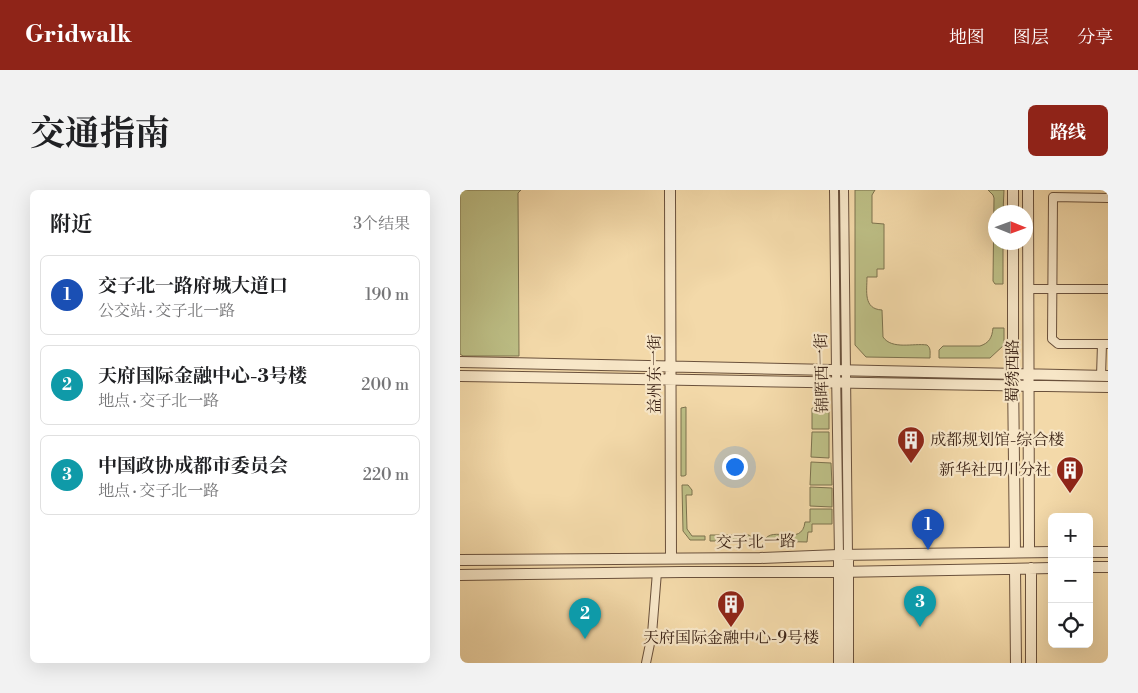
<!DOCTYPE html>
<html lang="zh">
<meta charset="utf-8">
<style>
:root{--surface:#fff;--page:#f2f2f2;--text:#202124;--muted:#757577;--line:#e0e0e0;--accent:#8f2418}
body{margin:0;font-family:"Libre Bodoni","Noto Serif SC",serif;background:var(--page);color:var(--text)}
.controls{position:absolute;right:15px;bottom:15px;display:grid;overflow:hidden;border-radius:8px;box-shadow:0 5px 20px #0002}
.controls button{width:45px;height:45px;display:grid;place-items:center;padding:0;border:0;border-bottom:1px solid var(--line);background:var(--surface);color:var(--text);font:25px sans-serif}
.compass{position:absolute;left:528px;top:15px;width:45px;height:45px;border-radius:50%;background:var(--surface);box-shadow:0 5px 20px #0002;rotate:91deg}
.you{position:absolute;left:274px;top:276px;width:18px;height:18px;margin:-12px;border:4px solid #fff;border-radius:50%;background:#1a73e8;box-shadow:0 0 0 8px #1a73e833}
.badge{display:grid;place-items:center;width:32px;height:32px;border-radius:50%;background:var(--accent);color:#fff;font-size:16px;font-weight:700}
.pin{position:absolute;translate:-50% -41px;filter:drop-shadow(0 1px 2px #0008)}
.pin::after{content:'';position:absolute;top:26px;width:18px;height:15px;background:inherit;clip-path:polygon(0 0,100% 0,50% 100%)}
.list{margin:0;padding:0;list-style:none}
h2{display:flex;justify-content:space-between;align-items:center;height:65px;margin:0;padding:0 20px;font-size:21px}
h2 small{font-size:16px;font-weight:400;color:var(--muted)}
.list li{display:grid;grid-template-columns:32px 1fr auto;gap:15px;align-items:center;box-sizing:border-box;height:80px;margin:0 10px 10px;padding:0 10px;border:1px solid var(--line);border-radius:8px}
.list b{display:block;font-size:19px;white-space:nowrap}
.list p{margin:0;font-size:16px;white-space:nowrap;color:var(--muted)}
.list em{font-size:16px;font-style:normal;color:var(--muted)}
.icon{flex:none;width:28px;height:28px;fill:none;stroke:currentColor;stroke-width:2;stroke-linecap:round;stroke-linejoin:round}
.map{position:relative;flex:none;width:648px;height:473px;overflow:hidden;border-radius:8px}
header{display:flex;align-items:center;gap:30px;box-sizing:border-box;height:70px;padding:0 25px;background:var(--accent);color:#fff}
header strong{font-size:24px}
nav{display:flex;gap:28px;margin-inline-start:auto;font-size:18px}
.intro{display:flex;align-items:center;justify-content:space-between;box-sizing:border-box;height:120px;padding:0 30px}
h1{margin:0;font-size:35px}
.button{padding:12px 22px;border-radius:8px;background:var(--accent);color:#fff;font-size:18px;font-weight:700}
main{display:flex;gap:30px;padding:0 30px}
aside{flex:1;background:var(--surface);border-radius:8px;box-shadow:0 5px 20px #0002}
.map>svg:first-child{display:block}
</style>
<header>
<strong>Gridwalk</strong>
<nav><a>地图</a><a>图层</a><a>分享</a></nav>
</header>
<div class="intro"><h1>交通指南</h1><a class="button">路线</a></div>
<main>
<aside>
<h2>附近<small>3个结果</small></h2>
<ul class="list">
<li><span class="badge" style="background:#1a4fb4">1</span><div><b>交子北一路府城大道口</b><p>公交站 · 交子北一路</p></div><em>190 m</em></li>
<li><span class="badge" style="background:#0f9aa8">2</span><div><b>天府国际金融中心-3号楼</b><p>地点 · 交子北一路</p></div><em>200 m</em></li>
<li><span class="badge" style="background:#0f9aa8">3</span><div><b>中国政协成都市委员会</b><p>地点 · 交子北一路</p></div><em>220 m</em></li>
</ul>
</aside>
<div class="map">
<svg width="648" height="473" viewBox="0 0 648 473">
<rect width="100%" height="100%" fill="#f3d9a9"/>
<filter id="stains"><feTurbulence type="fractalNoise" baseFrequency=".004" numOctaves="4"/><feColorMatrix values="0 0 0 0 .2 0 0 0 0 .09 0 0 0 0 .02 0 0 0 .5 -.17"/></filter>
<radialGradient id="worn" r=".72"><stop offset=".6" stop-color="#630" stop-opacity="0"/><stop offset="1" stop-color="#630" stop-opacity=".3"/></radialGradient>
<!-- green -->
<path fill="#bdbf86" stroke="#7c724e" d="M0,0H61L58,3L59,166H3L0,164Z
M395,0H415L412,5V33L424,34V79H417V87H407C407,101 403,119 422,120L423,147C432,160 453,153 467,155C471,158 470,162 470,168L406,167L395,155Z
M528,0H544L543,22H536V52L543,53V94H535L533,91L534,8L533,5Z
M533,138H544V155L530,168H479V160L483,156H520C529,153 532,148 533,138Z
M226,217V285L224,286H221V218Z
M352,218H369V239H352Z
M352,242H369V268L351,267Z
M351,272L371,273L372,295H350Z
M222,295H228L232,300V305H226L227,339L232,346H245V350H230L223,341Z
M350,297L372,298V317L350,316Z
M350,319H372V334H352V342H348L347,352L304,351C312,334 342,358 345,332H350Z
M250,345H289L293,348L295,351H250Z"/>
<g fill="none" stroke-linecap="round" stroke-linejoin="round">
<!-- minor casing -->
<g stroke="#6a513c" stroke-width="10">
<path id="minor" d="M374,0L376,181L379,365
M384,0L388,365
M648,8L593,7L592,149L598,154H648
M568,99H648
M641,186L642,154
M186,473L192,444L197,382"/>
</g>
<!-- tertiary casing -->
<g stroke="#6a513c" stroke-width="12">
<path id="tertiary" d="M210,0L211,368
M568,0L569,362
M553,22V0
M553,52V184L555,362
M0,172L648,186
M0,186L648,197
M629,362H648
M379,365V473
M388,365V473
M0,370L300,368L379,365L592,362
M629,377H648
M571,378V473
M555,379L556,473
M0,385L222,382H378L592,378"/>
</g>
<!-- minor -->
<use href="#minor" stroke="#f7e6c7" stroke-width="8"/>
<!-- tertiary -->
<use href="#tertiary" stroke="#f7e6c7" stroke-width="10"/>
</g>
<!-- icons -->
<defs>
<g id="building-pin" transform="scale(1.4375)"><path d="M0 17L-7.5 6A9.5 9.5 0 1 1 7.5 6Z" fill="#8f2418" stroke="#f7e6c7"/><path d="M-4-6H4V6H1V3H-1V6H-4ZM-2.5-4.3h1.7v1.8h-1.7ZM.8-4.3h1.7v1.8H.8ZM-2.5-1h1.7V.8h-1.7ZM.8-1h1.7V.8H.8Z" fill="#fff"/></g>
</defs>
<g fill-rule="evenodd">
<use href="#building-pin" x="451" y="250"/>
<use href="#building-pin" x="610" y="280"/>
<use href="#building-pin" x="271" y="414"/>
</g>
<g text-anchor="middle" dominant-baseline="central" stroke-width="4.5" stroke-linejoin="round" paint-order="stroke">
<!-- street labels -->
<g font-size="16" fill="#3c2417" stroke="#f7e6c7">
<text transform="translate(553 181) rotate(-90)">蜀绣西路</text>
<text transform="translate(362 183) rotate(-91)">锦晖西一街</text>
<text transform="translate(195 184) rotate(-90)">益州东一街</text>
<text transform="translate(296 352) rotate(-1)">交子北一路</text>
</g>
<!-- poi labels -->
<g font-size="16" fill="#3c2417" stroke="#f7e6c7" text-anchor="start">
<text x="470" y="250">成都规划馆-综合楼</text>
<text x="591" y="280" text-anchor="end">新华社四川分社</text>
<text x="271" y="448" text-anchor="middle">天府国际金融中心-9号楼</text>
</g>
</g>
<rect width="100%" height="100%" filter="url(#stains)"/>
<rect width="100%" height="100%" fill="url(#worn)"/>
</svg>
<div class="controls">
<button>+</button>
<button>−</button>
<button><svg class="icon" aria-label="locate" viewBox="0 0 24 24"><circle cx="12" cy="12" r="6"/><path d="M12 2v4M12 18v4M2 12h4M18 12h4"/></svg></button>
</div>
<svg class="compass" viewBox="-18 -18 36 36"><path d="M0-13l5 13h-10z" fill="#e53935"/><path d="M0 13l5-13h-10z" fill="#757577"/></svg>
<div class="you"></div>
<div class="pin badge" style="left:468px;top:360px;background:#1a4fb4">1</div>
<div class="pin badge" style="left:125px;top:449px;background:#0f9aa8">2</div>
<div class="pin badge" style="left:460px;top:437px;background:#0f9aa8">3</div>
</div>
</main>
